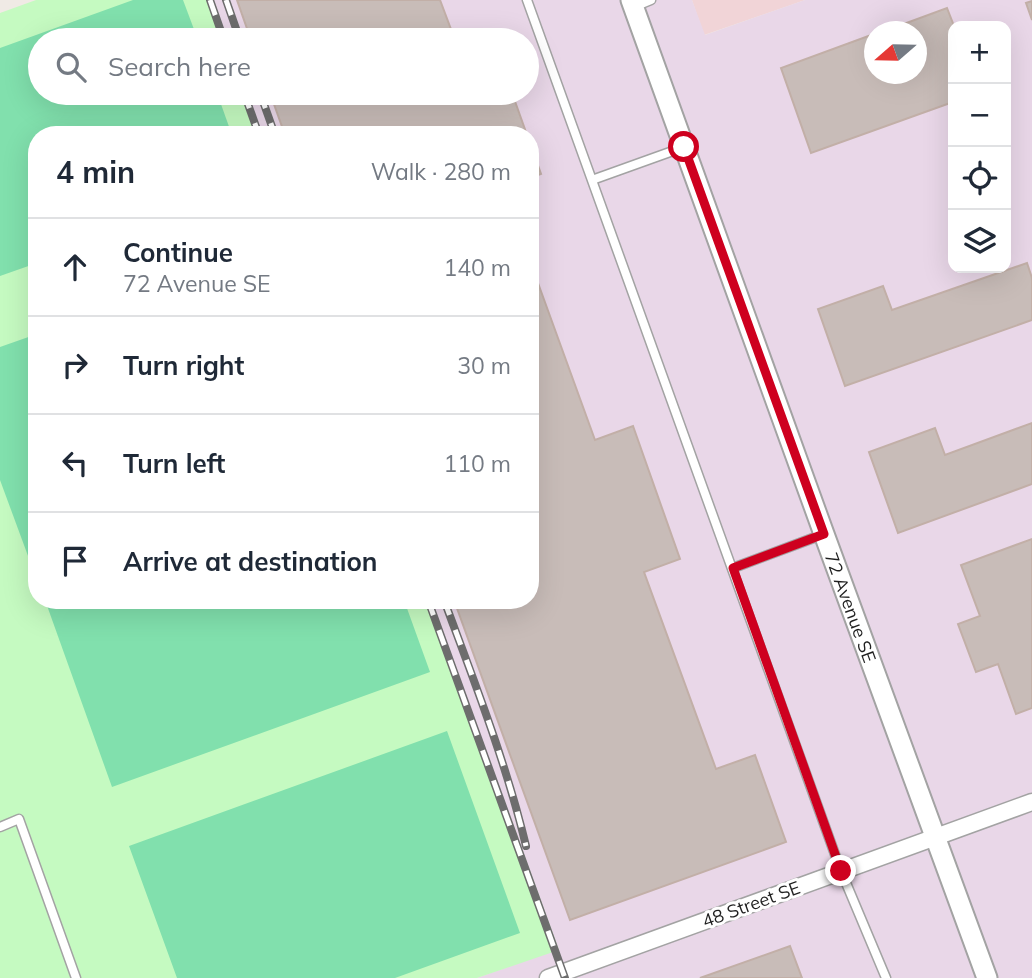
<!DOCTYPE html>
<meta charset="utf-8">
<style>
:root{--surface:#fff;--page:#f6f6f7;--text:#1f2937;--muted:#747a83;--line:#e0e1e3}
body{margin:0;font-family:Mulish,sans-serif;background:var(--page);color:var(--text)}
.controls{position:absolute;right:21px;top:21px;display:grid;overflow:hidden;border-radius:14px;box-shadow:0 7px 28px #0002}
.controls button{width:63px;height:63px;display:grid;place-items:center;padding:0;border:0;border-bottom:2px solid var(--line);background:var(--surface);color:var(--text);font:35px sans-serif}
.compass{position:absolute;left:864px;top:21px;width:63px;height:63px;border-radius:50%;background:var(--surface);box-shadow:0 7px 28px #0002;rotate:250deg}
.stop{position:absolute;width:21px;height:21px;margin:-16px;border:5px solid #ce001f;border-radius:50%;background:#fff}
.stop.end{background:#ce001f;border-color:#fff;box-shadow:0 2px 7px #0008}
.list{margin:0;padding:0;list-style:none}
h2{display:flex;justify-content:space-between;align-items:center;height:91px;margin:0;padding:0 28px;font-size:30px}
h2 small{font-size:23px;font-weight:400;color:var(--muted)}
.list li{display:grid;grid-template-columns:46px 1fr auto;gap:21px;align-items:center;box-sizing:border-box;height:98px;padding:0 28px;border-top:2px solid var(--line)}
.list b{display:block;font-size:26px;white-space:nowrap}
.list p{margin:0;font-size:23px;white-space:nowrap;color:var(--muted)}
.list em{font-size:23px;font-style:normal;color:var(--muted)}
.icon{flex:none;width:38px;height:38px;fill:none;stroke:currentColor;stroke-width:2;stroke-linecap:round;stroke-linejoin:round}
.map{position:relative;flex:none;width:1032px;height:978px;overflow:hidden}
.search{position:absolute;background:var(--surface);box-shadow:0 7px 28px #0002;left:28px;top:28px;width:511px;height:77px;display:flex;align-items:center;gap:18px;box-sizing:border-box;padding:0 24px;border-radius:38px;color:var(--muted);font-size:26px}
.panel{position:absolute;background:var(--surface);box-shadow:0 7px 28px #0002;left:28px;top:126px;width:511px;height:483px;border-radius:28px}
.map>svg:first-child{display:block}
</style>
<div class="map">
<svg width="1032" height="978" viewBox="0 0 1032 978">
<rect width="100%" height="100%" fill="#f0eae5"/>
<!-- commercial -->
<path fill="#f1d4d7" d="M692,0H805L704,35Z"/>
<!-- industrial -->
<path fill="#e9d7e8" fill-rule="evenodd" d="M211,0H692L705,35L805,0H1032V978H477L558,949L431,600H530V135H260L245,93H527V40H225ZM953,26H1006V268H953ZM874,32H916V74H874Z"/>
<!-- park -->
<path fill="#c5fac1" d="M36,0H211L225,40H40V93H245L260,135H37V600H431L559,950L477,978H0V13Z"/>
<!-- pitch -->
<path fill="#81e0ad" d="M133,0H183L198,40H40V93H217L232,135H37V263L0,276V48Z
M37,334V562L31,564L0,480V347Z
M45,600H404L430,672L112,787Z
M447,731L520,933L395,978H177L129,846Z"/>
<!-- building -->
<path fill="#c8bcb8" stroke="#c2afa7" stroke-width="2" d="M237,0H440L455,40H251Z
M1032,1V20L1026,3Z
M947,8L954,26L953,102L811,153L781,68L874,34V74H916V32H882Z
M270,93H512L527,135H285Z
M530,143L541,174L530,178Z
M530,261L595,440L633,426L680,559L644,572L716,769L755,755L786,842L570,920L454,600H530Z
M1027,263L1032,278V320L845,386L818,309L883,286L892,310Z
M1032,423V484L898,533L869,452L935,428L945,455Z
M1032,539V708L1016,714L998,664L976,672L958,624L980,616L961,565Z
M790,946L802,978H700Z"/>
<g fill="none" stroke-linecap="round" stroke-linejoin="round">
<!-- service casing -->
<g stroke="#a3a3a3" stroke-width="11">
<path id="service" d="M527,0L841,871L886,978
M634,7L651,0
M592,180L684,147
M733,568L824,534
M0,827L19,819L76,978"/>
</g>
<!-- minor casing -->
<g stroke="#a3a3a3" stroke-width="19">
<path id="minor" d="M548,978L1032,802"/>
</g>
<!-- tertiary casing -->
<g stroke="#a3a3a3" stroke-width="23">
<g id="tertiary">
<path id="s1" d="M631,0L824,534L987,978"/>
</g>
</g>
<!-- service -->
<use href="#service" stroke="#fff" stroke-width="8"/>
<!-- minor -->
<use href="#minor" stroke="#fff" stroke-width="16"/>
<!-- tertiary -->
<use href="#tertiary" stroke="#fff" stroke-width="19"/>
<!-- rail casing -->
<g stroke="#6d6d6d" stroke-width="8">
<path id="rail" d="M210,0L224,40
M226,0L240,40
M244,93L259,135
M260,93L275,135
M428,600L565,978
M444,600C474,681 506,762 526,846"/>
</g>
<!-- rail -->
<use href="#rail" stroke="#fff" stroke-width="5" stroke-dasharray="16" stroke-linecap="butt"/>
</g>
<g fill="none" stroke-linecap="round" stroke-linejoin="round">
<!-- route -->
<path stroke="#ce001f" stroke-width="9" d="M684,147L824,534L733,568L841,871"/>
</g>
<g text-anchor="middle" dominant-baseline="central" stroke-width="6" stroke-linejoin="round" paint-order="stroke">
<!-- street labels -->
<g font-size="18" fill="#1f1f1f" stroke="#fff">
<text stroke="none"><textPath href="#s1" startOffset="646">72 Avenue SE</textPath></text>
<text transform="translate(751 904) rotate(-20)">48 Street SE</text>
</g>
</g>
</svg>
<div class="controls">
<button>+</button>
<button>−</button>
<button><svg class="icon" aria-label="locate" viewBox="0 0 24 24"><circle cx="12" cy="12" r="6"/><path d="M12 2v4M12 18v4M2 12h4M18 12h4"/></svg></button>
<button><svg class="icon" aria-label="layers" viewBox="0 0 24 24"><path d="M12 4l9 5-9 5-9-5zM3 14l9 5 9-5"/></svg></button>
</div>
<svg class="compass" viewBox="-18 -18 36 36"><path d="M0-13l5 13h-10z" fill="#e53935"/><path d="M0 13l5-13h-10z" fill="#747a83"/></svg>
<div class="stop" style="left:684px;top:147px"></div>
<div class="stop end" style="left:841px;top:871px"></div>
<div class="search"><svg class="icon" aria-label="search" viewBox="0 0 24 24"><circle cx="10" cy="10" r="6"/><path d="M15 15l6 6"/></svg>Search here</div>
<section class="panel">
<h2>4 min<small>Walk · 280 m</small></h2>
<ul class="list">
<li><svg class="icon" aria-label="ahead" viewBox="0 0 24 24"><path d="M12 20V5M6 11l6-6 6 6"/></svg><div><b>Continue</b><p>72 Avenue SE</p></div><em>140 m</em></li>
<li><svg class="icon" aria-label="right" viewBox="0 0 24 24"><path d="M7 20v-9h11M14 6l5 5-5 5"/></svg><div><b>Turn right</b></div><em>30 m</em></li>
<li><svg class="icon" aria-label="left" viewBox="0 0 24 24"><path d="M17 20v-9H6M10 6l-5 5 5 5"/></svg><div><b>Turn left</b></div><em>110 m</em></li>
<li><svg class="icon" aria-label="arrive" viewBox="0 0 24 24"><path d="M6 21V4h12l-3 4 3 4H6"/></svg><div><b>Arrive at destination</b></div></li>
</ul>
</section>
</div>
